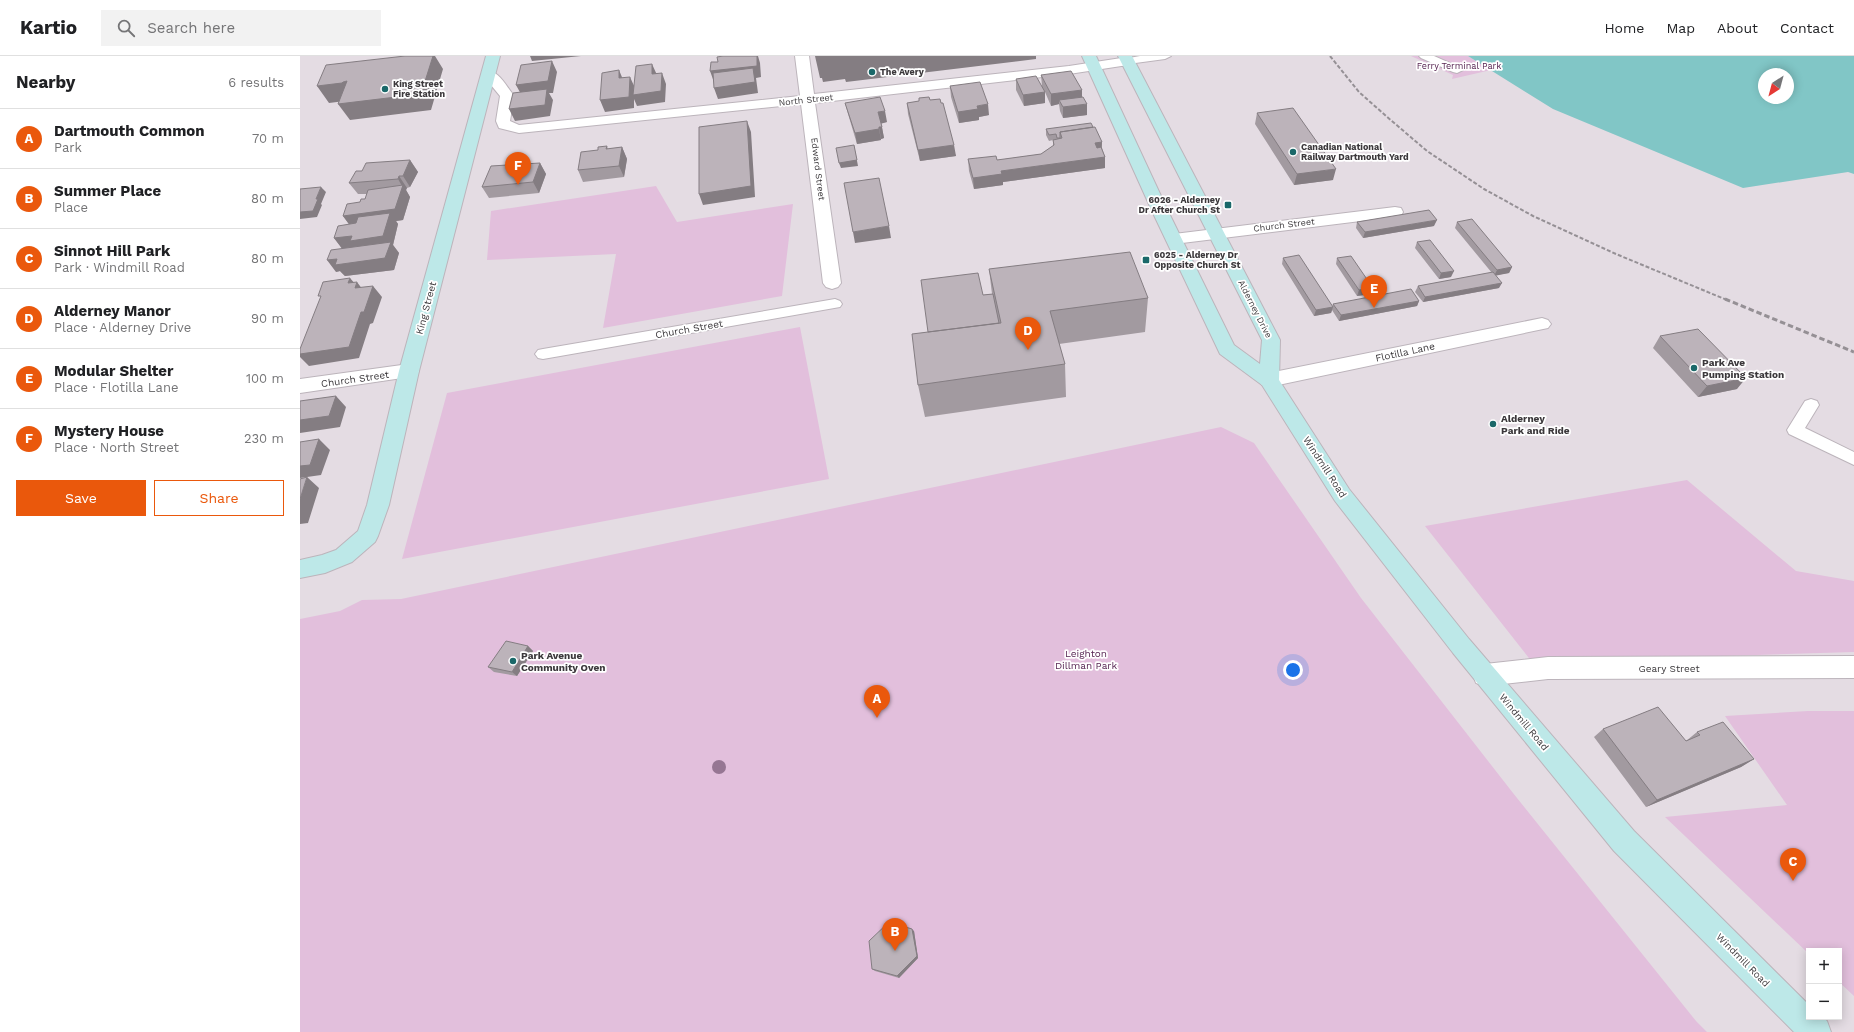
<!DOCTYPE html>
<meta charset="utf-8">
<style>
:root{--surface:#fff;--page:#f2f2f2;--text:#202124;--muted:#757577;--line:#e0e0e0;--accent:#ea580c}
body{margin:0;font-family:"Work Sans",sans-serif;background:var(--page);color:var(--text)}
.controls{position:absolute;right:12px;bottom:12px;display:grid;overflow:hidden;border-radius:0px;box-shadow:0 2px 10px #0003}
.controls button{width:36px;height:36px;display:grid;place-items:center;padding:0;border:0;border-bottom:1px solid var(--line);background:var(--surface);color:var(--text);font:20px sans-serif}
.compass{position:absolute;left:1458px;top:12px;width:36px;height:36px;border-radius:50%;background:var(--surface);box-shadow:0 2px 10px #0003;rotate:216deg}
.you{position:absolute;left:993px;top:614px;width:14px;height:14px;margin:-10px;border:3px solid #fff;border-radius:50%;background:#1a73e8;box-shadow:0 0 0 6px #1a73e833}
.badge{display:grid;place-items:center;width:26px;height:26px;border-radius:50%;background:var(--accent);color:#fff;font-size:13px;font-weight:700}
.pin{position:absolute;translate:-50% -33px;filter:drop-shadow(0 1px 2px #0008)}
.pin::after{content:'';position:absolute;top:21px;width:14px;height:12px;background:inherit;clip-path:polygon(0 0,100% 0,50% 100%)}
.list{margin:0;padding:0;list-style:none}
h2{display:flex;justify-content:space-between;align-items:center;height:52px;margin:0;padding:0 16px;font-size:17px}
h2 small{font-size:13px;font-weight:400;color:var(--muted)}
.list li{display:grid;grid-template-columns:26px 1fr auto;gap:12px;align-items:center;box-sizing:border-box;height:60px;padding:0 16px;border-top:1px solid var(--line)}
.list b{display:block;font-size:15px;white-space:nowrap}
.list p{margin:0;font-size:13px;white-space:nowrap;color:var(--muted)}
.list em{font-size:13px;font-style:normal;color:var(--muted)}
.actions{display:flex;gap:8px;padding:12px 16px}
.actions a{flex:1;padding:9px 0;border:1px solid var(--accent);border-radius:0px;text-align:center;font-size:14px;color:var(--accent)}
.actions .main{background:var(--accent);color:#fff}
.icon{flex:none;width:22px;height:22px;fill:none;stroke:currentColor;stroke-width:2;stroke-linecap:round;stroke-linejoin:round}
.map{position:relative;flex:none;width:1554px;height:976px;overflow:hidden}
header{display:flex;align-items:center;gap:24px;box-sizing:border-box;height:56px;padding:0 20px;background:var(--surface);border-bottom:1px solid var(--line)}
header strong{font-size:19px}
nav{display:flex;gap:22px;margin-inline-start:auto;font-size:14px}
.search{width:280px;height:36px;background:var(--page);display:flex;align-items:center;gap:10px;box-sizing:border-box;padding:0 14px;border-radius:0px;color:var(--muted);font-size:15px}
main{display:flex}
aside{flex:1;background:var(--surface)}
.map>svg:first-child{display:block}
</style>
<header>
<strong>Kartio</strong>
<div class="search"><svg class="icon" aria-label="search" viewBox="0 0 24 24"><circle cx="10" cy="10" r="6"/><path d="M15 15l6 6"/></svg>Search here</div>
<nav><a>Home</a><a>Map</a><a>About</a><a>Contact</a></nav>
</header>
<main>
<aside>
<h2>Nearby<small>6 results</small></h2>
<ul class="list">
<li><span class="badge">A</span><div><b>Dartmouth Common</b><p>Park</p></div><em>70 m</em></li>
<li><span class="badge">B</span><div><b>Summer Place</b><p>Place</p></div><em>80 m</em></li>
<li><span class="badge">C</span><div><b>Sinnot Hill Park</b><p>Park · Windmill Road</p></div><em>80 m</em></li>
<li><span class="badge">D</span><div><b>Alderney Manor</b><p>Place · Alderney Drive</p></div><em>90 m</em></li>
<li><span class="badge">E</span><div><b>Modular Shelter</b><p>Place · Flotilla Lane</p></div><em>100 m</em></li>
<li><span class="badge">F</span><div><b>Mystery House</b><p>Place · North Street</p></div><em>230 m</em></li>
</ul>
<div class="actions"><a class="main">Save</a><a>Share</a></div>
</aside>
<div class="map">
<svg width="1554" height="976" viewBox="0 0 1554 976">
<rect width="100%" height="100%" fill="#e4dce3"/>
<!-- green -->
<path fill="#e2bfdc" d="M1111,0H1168L1191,14L1152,23L1153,19Z
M356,130L377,166L493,148L482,240L303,272L316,198L187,204L191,155Z
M500,271L529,423L102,503L147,337Z
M921,371L954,387L1061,542L1213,737L1396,965L1407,976H0V563L40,555L62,544L101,543Z
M1387,424L1496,515L1554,525V596L1232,606L1125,470Z
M1508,655H1554V940L1539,926V895H1509V898L1365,761L1487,749L1425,660Z"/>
<!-- water -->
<path fill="#81c6c6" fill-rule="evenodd" d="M1168,0H1554V118L1548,116L1443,132L1253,53ZM1464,18H1488V42H1464Z"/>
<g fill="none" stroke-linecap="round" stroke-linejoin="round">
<!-- lane casing -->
<g stroke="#bcb4bb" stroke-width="2">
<path id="lane" d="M840,0H871L865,3L828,8L822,5L824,3Z
M1119,0H1134L1161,12L1163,14L1157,17L1153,16L1121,2Z
M535,243L540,245L542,248L540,251L243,303L238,302L235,298L238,294L243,293Z
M1511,343L1517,345L1519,349L1505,372L1554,396V409L1489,378L1487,374L1505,345Z"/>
</g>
<!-- street casing -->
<g stroke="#bcb4bb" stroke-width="2">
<path id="street" d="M495,0H509L514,38L769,10L828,1L833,2L835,5L833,8L828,9L769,18L515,47L541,227L538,231L532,233L526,231L523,227L501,48L219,77L199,72L196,65L200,40L182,18L184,15C197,12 205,28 212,37L214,40L210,65L219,69L500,40Z
M1095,151L1101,152L1103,156L1101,160L874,188L868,187L866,183L868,179L874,178Z
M1242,262L1248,264L1251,268L1248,272L969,331L962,329L959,324L962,319L969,317Z
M109,308L116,310L119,315L116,320L0,337V323Z
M1554,600V622L1248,623L1185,630L1176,627L1173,619L1176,611L1185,608L1248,601Z"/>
</g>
<!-- secondary casing -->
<g stroke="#bcb4bb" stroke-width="2">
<path id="secondary" d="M186,0H200L119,315L89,449L78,480L75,486L52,506L25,517L0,522V504L22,499L36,494L58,475L67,449L99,315Z
M782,0H796L868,155L934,289L960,308L962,284L818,0H832L980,284L979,324L1049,433L1169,583L1334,775L1509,949V961H1522L1527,965L1531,976H1494L1314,795L1153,597L1035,445L962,329L920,298L852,155Z"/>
</g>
<!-- lane -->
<use href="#lane" fill="#fff" fill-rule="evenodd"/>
<!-- street -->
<use href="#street" fill="#fff" fill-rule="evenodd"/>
<!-- secondary -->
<use href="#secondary" fill="#bde8e8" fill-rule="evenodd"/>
<!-- rail-far1 -->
<path stroke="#959095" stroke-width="2" stroke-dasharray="4 2" stroke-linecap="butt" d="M1030,0L1059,36L1086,60L1127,95L1184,133L1233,160L1316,198L1427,244"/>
<!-- rail -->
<path stroke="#959095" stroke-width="3" stroke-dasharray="5.5 3" stroke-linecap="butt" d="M1425,243L1554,296"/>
</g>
<!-- trees -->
<circle fill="#967693" cx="419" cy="711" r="7"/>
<!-- wall -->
<path fill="#a29aa0" d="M741,19L782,34V41L787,59L763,62L760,55L759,48L751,50L745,36V47L724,50L716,34V23L742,30Z
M650,30L689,59L679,61V64L659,67L651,41Z
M630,44L656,100L620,105L608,58L607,47Z
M545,47L587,66L581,67L584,82L581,83V84L557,88L548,58Z
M957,57L1033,124L994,129L955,68Z
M793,71L802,86V92L805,101V112L703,126V129L674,133L669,115L668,103L697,104L741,98L753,90V84L749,85L746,79V73Z
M307,90L308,93L322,91L327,103L324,121L283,126L278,114L298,94Z
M110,104L118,116L110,131L107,132L106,134L110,141L103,164L96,165L98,168L93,189L99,197L94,214L45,220L40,215L36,216L42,192L34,182L49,168L43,160L60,146L65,143L67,138H58L49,127L62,115Z
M240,107L246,118L239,137L189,142L182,131Z
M1057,166L1134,170L1063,182L1056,172Z
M1157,166L1212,211L1209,217L1196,219L1199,232L1123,246L1115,236L1118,230L1192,217L1155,172Z
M1117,186L1151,221L1139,223L1115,192Z
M983,202L1032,251L1033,248L1119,245L1117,250L1039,265L1032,254L1031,257L1014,260L982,208Z
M1037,202L1071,238L1057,240L1036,208Z
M689,213L848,242L845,276L759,288L765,308L766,341L625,361L618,329L628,276L683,239L692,238Z
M1360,280L1437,333L1398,341L1353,292Z
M228,590L233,595L217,620L194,616L188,611Z
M1303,673L1386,685L1397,676L1454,703L1441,711L1346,751L1294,681Z
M614,875L618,902L599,922L575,915L572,913Z"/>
<!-- shaded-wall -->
<path fill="#847d82" d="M133,0H135L143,13L131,54L50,64L38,48Z
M230,0H281L232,5Z
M457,0H458L460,7L461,21L456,22L458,37L418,43L414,32V26L410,15Z
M515,0H736V3L546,26L545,23L523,26L522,22H520Z
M252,5L257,16L253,37H249L253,44L250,60L215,65L209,53L222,40L216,29Z
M352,8L357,19L352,18Z
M319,14L324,26L319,22Z
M362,17L366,28L365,46L337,50L334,43V52L305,56L300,44L330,21L335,32Z
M47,25L53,44L29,47L17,30Z
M782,34V45L759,44V48L751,50V38Z
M745,36V47L724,50L723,39Z
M688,48L689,59L679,61V64L659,67L658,56L677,50Z
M787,48V59L763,62V51Z
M585,55L587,66L580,68L578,56Z
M447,65L451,76L455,141L403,149L399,138Z
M579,71H582L584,82L581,83Z
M579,73L581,84L557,88L555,77Z
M802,86L801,97L795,98V87Z
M554,89L558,110L541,112L539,107Z
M654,89L656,100L620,105L618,94Z
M322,91L327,103L324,121L319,110Z
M805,101V112L703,126V129L674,133L673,122L701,115Z
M110,104L118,116L110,131L103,120Z
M240,107L246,118L239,137L233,126Z
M1036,113L1033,124L994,129L997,118Z
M99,120L107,132L106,134L110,141L103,164L96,165L98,168L93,189L99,197L94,214L45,220L40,215L36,216L27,204L43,194L34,182L51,171L43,160L102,130L98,123Z
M21,131L26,136L21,148L22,149L17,161L0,163V156L16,143Z
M1137,164L1134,170L1063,182L1065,176Z
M589,170L591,182L555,187L553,176Z
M1212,211L1209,217L1194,220L1197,214Z
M1154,215L1151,221L1139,223L1141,217Z
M50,222L56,229L57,226L66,238L64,243L48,227Z
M1202,227L1199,232L1123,246L1125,241Z
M73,230L82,241L73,267L70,268L59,302L9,310L0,301V298L61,256Z
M1073,232L1071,238L1057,240L1059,234Z
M1119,245L1117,250L1039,265L1041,259Z
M1033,251L1031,257L1014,260L1016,254Z
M1446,322L1437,333L1398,341L1407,330Z
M36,340L46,351L40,371L0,377V364Z
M19,383L30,394L21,419L0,422V410Z
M7,421L19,432L8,467L0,468V443Z
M228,590L233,595L217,620L212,616Z
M1454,703L1441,711L1346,751L1357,744Z
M612,873L614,875L618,902L599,922L597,920Z"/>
<!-- building -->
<path fill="#bcb3ba" stroke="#847d82" d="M105,0H133L121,38L38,48L47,25L43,26L42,27L17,30L26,9Z
M423,0H457V10L410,15L411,6H418L417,1Z
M252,5L248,25L216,29L221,9Z
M352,8V18L362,17L361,35L333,39L336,10Z
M453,12L455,26L414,32L413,17Z
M319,14V22L330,21L329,41L300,44L302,17Z
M771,15L782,34L751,38L741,19Z
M736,20L745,36L723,39L716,23Z
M680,26L688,48L677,50L678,53L658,56L650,30Z
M247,33L245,49L209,53L213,37Z
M580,41L585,55L578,56L582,71H579V73L555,77L545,47Z
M629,41L630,44L640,43L641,47H643L654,89L618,94L607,47L619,45V42Z
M783,41L787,48L763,51L759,44Z
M993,52L1036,113L997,118L957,57Z
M447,65L451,130L399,138V71Z
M791,67L793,71L760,76V82H757L756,78L749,79L746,73Z
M795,71L802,86L795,87L797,92L801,91L805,101L701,115L702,118L673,122L668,103L696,100L697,104L741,98L754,89L753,84L762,82L760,76Z
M554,89L557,104L539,107L536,92Z
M307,90L306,93L322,91L319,110L278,114L281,96L298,94V91Z
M110,104L103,120H99L98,123L49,127L56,115H62L66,107Z
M240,107L233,126L182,131L191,110Z
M579,122L589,170L553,176L544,127Z
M103,129L95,153L43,160L47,148L60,146L61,143H65L68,134Z
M21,131L16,143H18L13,155L0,156V133Z
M1129,154L1137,164L1065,176L1057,166Z
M90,157L83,180L50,185L52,180L34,182L38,170L56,167L58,161Z
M1172,163L1212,211L1197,214L1157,166Z
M1130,184L1154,215L1141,217L1117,186Z
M91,186L85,202L35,209L37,203L27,204L31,194Z
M830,196L848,242L750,255L765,308L618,329L612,278L701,267L689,213Z
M999,199L1033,251L1016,254L983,202Z
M1051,200L1073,232L1059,234L1037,202Z
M1193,216L1202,227L1125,241L1118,230Z
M678,217L683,239L693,238L699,267L628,276L621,224Z
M50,222L48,227L57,226L55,232L73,230L64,256H61L49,291L0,298V293L21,240H18L23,226Z
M1111,233L1119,245L1041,259L1033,248Z
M1398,273L1446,322L1407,330L1360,280Z
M36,340L29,360L0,364V345Z
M19,383L10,409L0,410V386Z
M7,421L0,443V423Z
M206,585L228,590L212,616L188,611Z
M1358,651L1386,685L1400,679L1397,676L1423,666L1454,703L1357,744L1303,673Z
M589,866L612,873L617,900L597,920L572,913L569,885Z"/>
<!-- markers -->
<g fill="#1a6869" stroke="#fff" stroke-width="1.5">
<circle cx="572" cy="16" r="4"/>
<circle cx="85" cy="33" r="4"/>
<circle cx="993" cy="96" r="4"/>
<rect x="924" y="145" width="8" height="8" rx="2"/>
<rect x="842" y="200" width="8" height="8" rx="2"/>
<circle cx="1394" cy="312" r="4"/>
<circle cx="1193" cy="368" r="4"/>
<circle cx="213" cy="605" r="4"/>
</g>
<g text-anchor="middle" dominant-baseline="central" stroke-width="3.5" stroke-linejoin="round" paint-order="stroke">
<!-- far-park labels -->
<g font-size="9" fill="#562351" stroke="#fff">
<text x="1159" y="10">Ferry Terminal Park</text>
</g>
<!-- far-poi labels -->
<g font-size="9" font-weight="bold" fill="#3b383b" stroke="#fff" text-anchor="start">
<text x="580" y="16">The Avery</text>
<text x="93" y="28">King Street<tspan x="93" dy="10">Fire Station</tspan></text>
<text x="1001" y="91">Canadian National<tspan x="1001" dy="10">Railway Dartmouth Yard</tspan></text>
<text x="920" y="144" text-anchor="end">6026 - Alderney<tspan x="920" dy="10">Dr After Church St</tspan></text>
<text x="854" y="199">6025 - Alderney Dr<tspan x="854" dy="10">Opposite Church St</tspan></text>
</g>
<!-- far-street labels -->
<g font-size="9" fill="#3b383b" stroke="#fff">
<text transform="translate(506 44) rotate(-6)">North Street</text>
<text transform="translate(518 113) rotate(83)">Edward Street</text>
<text transform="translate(984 169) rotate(-7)">Church Street</text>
<text transform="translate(955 253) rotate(63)">Alderney Drive</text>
</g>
<!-- street labels -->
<g font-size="10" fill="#3b383b" stroke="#fff">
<text transform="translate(126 252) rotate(-75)">King Street</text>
<text transform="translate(389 273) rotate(-10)">Church Street</text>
<text transform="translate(1105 296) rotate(-12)">Flotilla Lane</text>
<text transform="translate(55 323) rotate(-8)">Church Street</text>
<text transform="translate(1025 411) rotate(57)">Windmill Road</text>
<text x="1369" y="612">Geary Street</text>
<text transform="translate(1224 666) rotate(50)">Windmill Road</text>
<text transform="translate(1443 904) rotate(45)">Windmill Road</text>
</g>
<!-- poi labels -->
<g font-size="10" font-weight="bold" fill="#3b383b" stroke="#fff" text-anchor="start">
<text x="1402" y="306">Park Ave<tspan x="1402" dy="12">Pumping Station</tspan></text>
<text x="1201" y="362">Alderney<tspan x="1201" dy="12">Park and Ride</tspan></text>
<text x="221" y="599">Park Avenue<tspan x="221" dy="12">Community Oven</tspan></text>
</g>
<!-- park labels -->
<g font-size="10" fill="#562351" stroke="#fff">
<text x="786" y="597">Leighton<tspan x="786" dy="12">Dillman Park</tspan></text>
</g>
</g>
</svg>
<div class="controls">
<button>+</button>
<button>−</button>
</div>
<svg class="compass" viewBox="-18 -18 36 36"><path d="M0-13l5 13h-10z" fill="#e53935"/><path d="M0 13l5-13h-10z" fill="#757577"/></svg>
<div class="you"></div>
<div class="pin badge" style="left:577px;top:662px">A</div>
<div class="pin badge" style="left:595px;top:895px">B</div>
<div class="pin badge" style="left:1493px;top:825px">C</div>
<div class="pin badge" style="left:728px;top:294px">D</div>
<div class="pin badge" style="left:1074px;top:252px">E</div>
<div class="pin badge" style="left:218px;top:129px">F</div>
</div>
</main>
